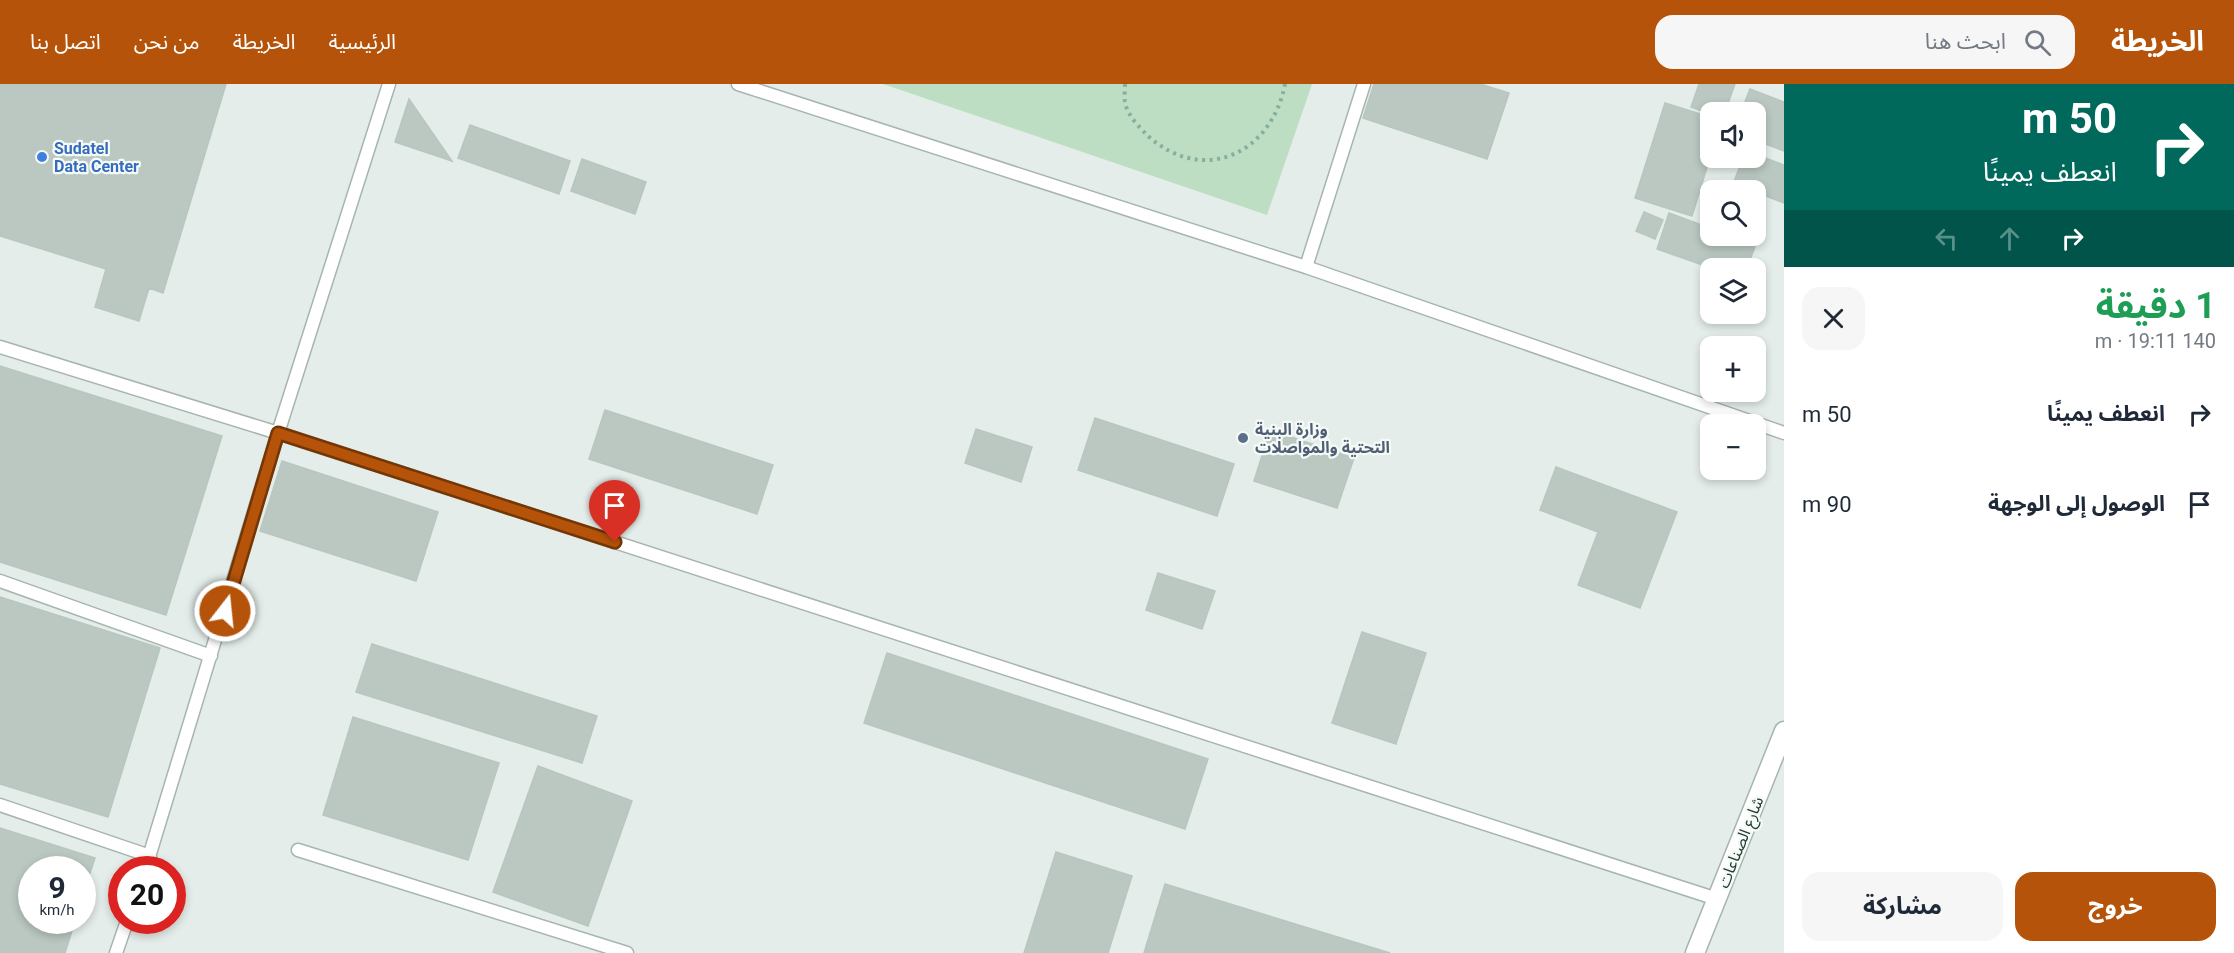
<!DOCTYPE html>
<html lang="ar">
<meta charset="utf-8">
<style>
:root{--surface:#fff;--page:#f6f6f7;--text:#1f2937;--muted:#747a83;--accent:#b45309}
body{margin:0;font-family:Roboto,"Noto Sans Arabic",sans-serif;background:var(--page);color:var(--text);direction:rtl;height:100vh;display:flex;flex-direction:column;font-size:22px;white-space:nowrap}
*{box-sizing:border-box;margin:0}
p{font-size:20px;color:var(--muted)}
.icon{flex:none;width:33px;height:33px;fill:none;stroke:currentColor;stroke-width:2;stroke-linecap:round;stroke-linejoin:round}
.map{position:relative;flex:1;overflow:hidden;direction:ltr}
.panel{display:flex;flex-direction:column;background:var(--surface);width:450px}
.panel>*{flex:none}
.guide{background:#00695c;color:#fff;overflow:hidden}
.fabs{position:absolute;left:1700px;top:18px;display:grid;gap:12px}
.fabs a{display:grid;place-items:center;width:66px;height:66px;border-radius:12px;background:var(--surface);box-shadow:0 3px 9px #0003;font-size:30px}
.speed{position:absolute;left:18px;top:772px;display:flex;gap:12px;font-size:30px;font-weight:700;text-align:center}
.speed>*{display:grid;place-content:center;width:78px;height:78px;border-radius:50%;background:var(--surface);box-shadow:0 3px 9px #0003;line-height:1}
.speed small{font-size:15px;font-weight:400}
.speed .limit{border:9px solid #d22;background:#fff;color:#111}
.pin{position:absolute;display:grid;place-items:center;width:51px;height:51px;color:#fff;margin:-62px -26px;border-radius:50% 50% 50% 0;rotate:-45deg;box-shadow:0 0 6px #0007}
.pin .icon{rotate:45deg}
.me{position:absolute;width:66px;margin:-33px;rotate:16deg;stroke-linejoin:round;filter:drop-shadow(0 0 4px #0008)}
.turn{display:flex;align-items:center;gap:21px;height:126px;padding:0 18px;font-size:27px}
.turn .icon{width:78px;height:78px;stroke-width:2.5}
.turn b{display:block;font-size:42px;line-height:51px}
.lanes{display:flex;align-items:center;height:57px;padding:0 18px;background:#0003;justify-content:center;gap:30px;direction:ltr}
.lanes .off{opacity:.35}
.round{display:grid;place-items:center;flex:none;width:63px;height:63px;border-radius:18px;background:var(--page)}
.overview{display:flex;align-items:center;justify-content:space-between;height:102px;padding:0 18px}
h1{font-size:36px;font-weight:700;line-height:45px;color:#1e9e55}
.cta{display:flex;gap:12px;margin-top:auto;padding:12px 18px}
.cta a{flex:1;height:69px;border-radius:18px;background:var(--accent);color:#fff;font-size:24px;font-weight:700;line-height:69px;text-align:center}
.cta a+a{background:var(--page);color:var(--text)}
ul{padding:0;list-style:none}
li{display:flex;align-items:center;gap:18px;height:90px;padding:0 18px}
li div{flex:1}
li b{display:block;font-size:22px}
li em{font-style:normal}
header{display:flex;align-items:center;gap:36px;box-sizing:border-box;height:84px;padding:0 30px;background:var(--accent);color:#fff}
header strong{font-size:28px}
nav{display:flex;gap:33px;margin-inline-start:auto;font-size:21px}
.search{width:420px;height:54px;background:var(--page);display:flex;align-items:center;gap:15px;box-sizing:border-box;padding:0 21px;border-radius:18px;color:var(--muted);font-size:22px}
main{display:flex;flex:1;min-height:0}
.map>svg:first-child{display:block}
.green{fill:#bedec3}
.building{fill:#bac8c1;stroke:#b7c7bf;stroke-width:1.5}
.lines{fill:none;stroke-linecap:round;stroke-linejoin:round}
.service-casing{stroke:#a7b5af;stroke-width:15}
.tertiary-casing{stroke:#a7b5af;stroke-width:21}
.path{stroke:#85b09f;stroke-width:4;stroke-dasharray:3 4.5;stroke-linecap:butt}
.service{stroke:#fff;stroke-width:12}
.tertiary{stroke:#fff;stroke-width:18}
.route-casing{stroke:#753606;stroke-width:15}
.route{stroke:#b45309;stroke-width:10}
.shop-dot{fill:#3f7fe0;stroke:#f5faf7;stroke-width:2}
.service-dot{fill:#5c6f8a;stroke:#f5faf7;stroke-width:2}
.labels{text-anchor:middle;stroke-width:4.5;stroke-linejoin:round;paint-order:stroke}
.shop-label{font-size:16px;font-weight:bold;fill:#366cbe;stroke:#f5faf7;text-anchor:start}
.service-label{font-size:16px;font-weight:bold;fill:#4e5e75;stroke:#f5faf7;text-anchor:start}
.street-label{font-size:16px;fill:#243f35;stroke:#f5faf7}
</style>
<header>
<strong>الخريطة</strong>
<div class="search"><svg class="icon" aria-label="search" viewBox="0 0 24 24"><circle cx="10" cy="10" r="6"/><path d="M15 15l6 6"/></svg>ابحث هنا</div>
<nav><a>الرئيسية</a><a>الخريطة</a><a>من نحن</a><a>اتصل بنا</a></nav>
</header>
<main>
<section class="panel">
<div class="guide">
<div class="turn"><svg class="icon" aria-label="right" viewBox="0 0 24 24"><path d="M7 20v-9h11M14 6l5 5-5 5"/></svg><div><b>50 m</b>انعطف يمينًا</div></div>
<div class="lanes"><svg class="icon off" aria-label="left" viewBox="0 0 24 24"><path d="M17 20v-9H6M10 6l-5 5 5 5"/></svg><svg class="icon off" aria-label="ahead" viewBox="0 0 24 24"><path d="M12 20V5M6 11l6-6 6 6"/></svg><svg class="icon" aria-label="right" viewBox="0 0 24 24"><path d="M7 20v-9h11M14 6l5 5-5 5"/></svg></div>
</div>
<div class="overview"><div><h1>1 دقيقة</h1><p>140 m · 19:11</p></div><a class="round"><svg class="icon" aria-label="close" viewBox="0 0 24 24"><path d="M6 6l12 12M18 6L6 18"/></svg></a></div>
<ul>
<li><svg class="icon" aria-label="right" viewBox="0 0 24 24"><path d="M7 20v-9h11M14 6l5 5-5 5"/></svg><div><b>انعطف يمينًا</b></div><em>50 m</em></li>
<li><svg class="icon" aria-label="arrive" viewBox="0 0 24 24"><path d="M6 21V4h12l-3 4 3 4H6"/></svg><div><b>الوصول إلى الوجهة</b></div><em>90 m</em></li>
</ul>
<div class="cta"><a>خروج</a><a>مشاركة</a></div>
</section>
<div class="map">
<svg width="1784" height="869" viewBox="0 0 1784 869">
<rect width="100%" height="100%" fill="#e4ede9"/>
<path class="green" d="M883 0H1312L1267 131Z"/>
<path class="building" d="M0 0H226L163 209 149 204 139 237 95 223 106 185 0 152Z
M1374 0H1480L1509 9 1487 75 1363 34Z
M1699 0H1735L1725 28 1710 30 1691 23Z
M1750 5 1784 18V67L1755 56V28H1741Z
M409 15 452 77 395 58Z
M1665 19 1710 33V74L1692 132 1635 114Z
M470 41 570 77 559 110 458 74Z
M1755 70 1784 81V119L1755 108V106L1733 100 1743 74H1755Z
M582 75 646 98 635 130 571 107Z
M1644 128 1663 136 1655 155 1636 147Z
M1669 129 1710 144V152H1732L1756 160 1747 184H1711L1657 165Z
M0 282 222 352 166 531 0 478Z
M605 326 773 381 757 430 589 375Z
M1095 334 1234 380 1217 432 1078 386Z
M976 345 1032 363 1021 398 965 379Z
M1270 346 1354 374 1337 424 1254 397Z
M282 377 438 428 416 497 260 447Z
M1556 383 1677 428 1640 524 1578 501 1598 448 1540 426Z
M1158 489 1215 507 1202 545 1146 526Z
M0 513 160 564 108 733 0 700Z
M1362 548 1426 569 1411 614 1347 593Z
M372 560 597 632 582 679 356 608Z
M887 569 1208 675 1185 745 864 639Z
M1347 593 1411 614 1396 660 1332 639Z
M353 633 499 679 468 776 323 731Z
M538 682 632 717 588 842 493 808Z
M0 744 95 774 82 813V786H32V837H75L65 869H0Z
M1056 768 1132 792 1108 869H1024Z
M1165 800 1390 869H1144Z"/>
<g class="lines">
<g class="service-casing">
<path id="service" d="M738 0 1306 183 1784 349
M1306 183 1364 0
M0 263 278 349 1717 815
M0 497 211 572
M0 721 150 772
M298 766 627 869
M145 786 278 349 389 0
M116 869 127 837"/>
</g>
<g class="tertiary-casing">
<path id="tertiary" d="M1695 869 1784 647"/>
</g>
<path class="path" d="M1125 0C1125 6 1124 13 1125 18 1127 31 1140 44 1148 52 1204 102 1272 69 1285 0"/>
<use href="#service" class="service"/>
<use href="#tertiary" class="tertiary"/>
</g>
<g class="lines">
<g class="route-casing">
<path id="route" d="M225 527 278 349 615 458"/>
</g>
<use href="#route" class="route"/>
</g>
<circle class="shop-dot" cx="42" cy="73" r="6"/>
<circle class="service-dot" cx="1243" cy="354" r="6"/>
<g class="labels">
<g class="shop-label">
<text x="54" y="70">Sudatel<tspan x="54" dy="18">Data Center</tspan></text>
</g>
<g class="service-label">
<text x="1255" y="351">وزارة البنية<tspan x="1255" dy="18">التحتية والمواصلات</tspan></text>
</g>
<g class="street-label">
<text transform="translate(1740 758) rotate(-68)" y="6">شارع الصناعات</text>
</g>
</g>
</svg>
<div class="fabs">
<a><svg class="icon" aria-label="sound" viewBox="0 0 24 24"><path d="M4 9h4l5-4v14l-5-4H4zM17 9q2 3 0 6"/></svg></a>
<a><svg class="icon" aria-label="search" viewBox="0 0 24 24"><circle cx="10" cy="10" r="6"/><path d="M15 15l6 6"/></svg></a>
<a><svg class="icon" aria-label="layers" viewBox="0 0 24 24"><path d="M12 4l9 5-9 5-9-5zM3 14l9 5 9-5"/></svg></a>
<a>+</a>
<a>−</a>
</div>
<div class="speed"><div>9<small>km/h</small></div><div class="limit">20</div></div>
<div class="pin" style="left:615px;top:458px;background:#d93025"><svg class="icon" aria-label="arrive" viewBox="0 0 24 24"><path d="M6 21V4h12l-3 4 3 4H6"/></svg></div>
<svg class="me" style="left:225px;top:527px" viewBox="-20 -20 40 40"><circle r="17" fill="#b45309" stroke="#fff" stroke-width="3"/><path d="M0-11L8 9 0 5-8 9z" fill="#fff"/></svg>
</div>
</main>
